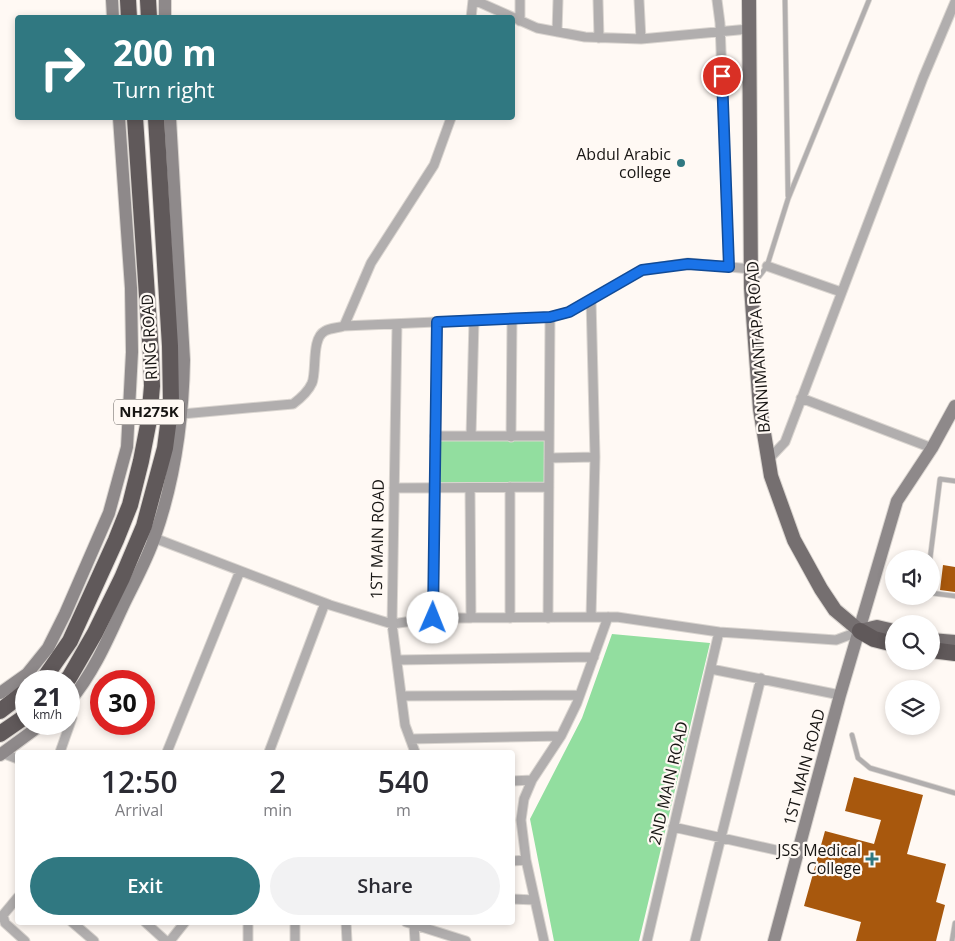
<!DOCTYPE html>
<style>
:root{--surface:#fff;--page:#f2f2f3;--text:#2b2b33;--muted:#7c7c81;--accent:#307881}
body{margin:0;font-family:"Open Sans",sans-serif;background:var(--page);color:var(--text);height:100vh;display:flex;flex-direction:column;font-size:19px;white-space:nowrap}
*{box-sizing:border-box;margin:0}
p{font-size:16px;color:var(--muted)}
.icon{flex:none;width:28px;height:28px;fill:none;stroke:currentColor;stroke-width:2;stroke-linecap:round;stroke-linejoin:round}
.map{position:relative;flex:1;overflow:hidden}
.side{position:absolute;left:15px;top:750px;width:500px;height:175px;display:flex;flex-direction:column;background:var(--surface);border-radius:5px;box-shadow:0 2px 8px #0003}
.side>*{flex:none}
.banner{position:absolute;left:15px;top:15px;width:500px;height:105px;border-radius:5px;box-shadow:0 2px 8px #0003;background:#307881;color:#fff;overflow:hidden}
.fabs{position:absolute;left:885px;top:550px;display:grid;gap:10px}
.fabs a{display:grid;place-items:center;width:55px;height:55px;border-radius:50%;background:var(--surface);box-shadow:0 2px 8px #0003;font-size:25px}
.speed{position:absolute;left:15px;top:670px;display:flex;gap:10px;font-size:25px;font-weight:700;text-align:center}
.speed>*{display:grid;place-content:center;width:65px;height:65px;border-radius:50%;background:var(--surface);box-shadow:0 2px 8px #0003;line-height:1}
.speed small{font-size:12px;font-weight:400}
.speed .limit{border:8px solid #d22;background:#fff;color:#111}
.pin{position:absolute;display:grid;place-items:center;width:42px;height:42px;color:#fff;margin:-21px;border:2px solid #fff;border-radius:50%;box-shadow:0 1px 5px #0007}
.me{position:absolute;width:55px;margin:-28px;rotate:1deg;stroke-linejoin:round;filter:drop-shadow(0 0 4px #0008)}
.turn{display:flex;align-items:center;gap:18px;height:105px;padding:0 15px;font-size:22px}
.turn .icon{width:65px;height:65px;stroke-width:2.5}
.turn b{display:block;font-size:35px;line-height:42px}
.eta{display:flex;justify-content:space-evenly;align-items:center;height:85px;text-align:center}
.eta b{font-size:30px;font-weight:600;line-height:35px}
.cta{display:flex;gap:10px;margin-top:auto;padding:10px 15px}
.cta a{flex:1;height:58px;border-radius:30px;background:var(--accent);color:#fff;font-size:20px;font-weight:600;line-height:58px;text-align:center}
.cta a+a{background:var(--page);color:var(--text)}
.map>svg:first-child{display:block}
.green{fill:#92de9f}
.building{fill:#a8580d}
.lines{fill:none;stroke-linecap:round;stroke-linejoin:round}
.lane-casing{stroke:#dad5d0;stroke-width:6}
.street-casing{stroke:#dad5d0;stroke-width:11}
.secondary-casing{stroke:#dad5d0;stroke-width:14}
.primary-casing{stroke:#dad5d0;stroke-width:16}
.highway-casing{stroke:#dad5d0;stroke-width:18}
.lane{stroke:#b1aeae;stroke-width:4.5}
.street{stroke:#b1aeae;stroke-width:9}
.secondary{stroke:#8e898a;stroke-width:12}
.primary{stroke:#756f70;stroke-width:14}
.highway{stroke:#60595a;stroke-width:16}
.route-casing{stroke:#114b97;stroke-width:12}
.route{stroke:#1a73e8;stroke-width:9}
.poi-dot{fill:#307881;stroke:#fff9f4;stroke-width:2}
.labels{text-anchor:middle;stroke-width:4.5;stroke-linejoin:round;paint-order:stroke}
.shield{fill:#fff9f4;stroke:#5d5956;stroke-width:1}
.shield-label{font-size:15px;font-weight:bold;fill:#171513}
.poi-label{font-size:16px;fill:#171513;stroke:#fff9f4;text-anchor:end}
.street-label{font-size:16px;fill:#171513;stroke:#fff9f4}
</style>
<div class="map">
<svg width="955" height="941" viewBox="0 0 955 941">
<rect width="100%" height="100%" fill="#fff9f4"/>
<path class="green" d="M545 439V482L439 483V440Z
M612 634 710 643 639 941H554L530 819 582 718Z"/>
<path class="building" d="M943 565 955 567V592L940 590Z
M854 777 923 795 907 854 946 864 936 902 945 905 936 941H856L861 922 804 906 825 831 874 844 881 820 845 811Z"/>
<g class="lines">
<g class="lane-casing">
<path id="lane" d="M785 0 788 196
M755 282 767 266 788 199 869 0
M930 559 940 479 955 481
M931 593 955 596
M852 735 858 758 870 768 955 793
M952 941 955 923"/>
</g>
<g class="street-casing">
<path id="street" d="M474 0 537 28 585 37 641 39 749 29
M520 0V21
M598 0 599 38
M639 0 641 39
M717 0 720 23 729 267
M471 18 473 0
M557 32 558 0
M767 266 841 292
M591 299 595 457 591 617
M397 324 392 624 405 725 415 752
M344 326 371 263 434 165 451 118
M801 398 932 448
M182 414 293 404C301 398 308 392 312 383 317 371 311 338 325 331 330 328 338 328 344 326L550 317 569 312 642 270 688 263 751 269
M435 436H549
M471 436 474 320
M511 437 512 319
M549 458 595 457
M768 460 785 442 923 78 955 2
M510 487V618
M394 488 549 487
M470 488 471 618
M149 536 330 605 392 624 433 618 617 617 719 632 836 640 860 631
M433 618 437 322
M548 618 550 317
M397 660 594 657
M711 669 840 695
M402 696 579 695
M410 739 561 736
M60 752 72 718
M167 752 240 571
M269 752 325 603
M2 753 18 759
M512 781 532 780
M673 827 798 855
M512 861 526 860
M18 897 3 915 5 923 25 941
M512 899 535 900
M72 922 94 941
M145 922 166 941
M248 922V941
M295 922V941
M346 922 347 941
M406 922 466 941
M414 925 415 941
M170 941 185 922
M544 941 526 860 521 820 524 799 532 780 561 736 577 703 608 617
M647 941 719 632
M695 941 761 678"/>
</g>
<g class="secondary-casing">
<path id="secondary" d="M112 0 113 18
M165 0V18
M0 693 27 674 48 648 65 614 109 513 127 447 132 352 131 288 119 118
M69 702C93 674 108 639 123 606 134 583 147 560 155 536 175 479 183 421 184 360L170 118
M0 755 42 724
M774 941 840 695 897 501 932 448 955 406"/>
</g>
<g class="primary-casing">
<path id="primary" d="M749 0 751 288 760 409 771 476 794 540 821 589 835 610 860 631 877 627 894 631
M931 640 955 642"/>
</g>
<g class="highway-casing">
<path id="highway" d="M128 0 129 18
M148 0 149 18
M860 631 874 639 894 644
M931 650 955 653
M39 681 45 677 70 641 116 540 130 505 141 461 149 420 152 386 151 355 135 118
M65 681 69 678 95 633 122 578 144 526 165 448 171 403 170 346 156 118
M0 711 26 691
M0 734 26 716"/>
</g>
<use href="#lane" class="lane"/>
<use href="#street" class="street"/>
<use href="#secondary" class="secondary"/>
<use href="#primary" class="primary"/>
<use href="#highway" class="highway"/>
</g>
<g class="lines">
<g class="route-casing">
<path id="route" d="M433 618 437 322 550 317 569 312 642 270 688 264 729 267 722 76"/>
</g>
<use href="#route" class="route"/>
</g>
<g class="poi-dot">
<circle cx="681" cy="163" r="5"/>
<path d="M869.5 851.5h5v5h5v5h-5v5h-5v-5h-5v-5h5z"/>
</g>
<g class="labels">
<rect class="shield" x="114" y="399.5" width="70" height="25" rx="4"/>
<g class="shield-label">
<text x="149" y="417">NH275K</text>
</g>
<g class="poi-label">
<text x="671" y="160">Abdul Arabic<tspan x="671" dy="18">college</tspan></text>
<text x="861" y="856">JSS Medical<tspan x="861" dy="18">College</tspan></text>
</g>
<g class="street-label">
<text transform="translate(149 337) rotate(-93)" y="6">RING ROAD</text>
<text transform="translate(758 347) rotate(-94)" y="6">BANNIMANTAPA ROAD</text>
<text transform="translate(377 539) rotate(-89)" y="6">1ST MAIN ROAD</text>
<text transform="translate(804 767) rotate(-75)" y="6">1ST MAIN ROAD</text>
<text transform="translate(668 783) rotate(-77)" y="6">2ND MAIN ROAD</text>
</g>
</g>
</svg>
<div class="fabs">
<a><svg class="icon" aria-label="sound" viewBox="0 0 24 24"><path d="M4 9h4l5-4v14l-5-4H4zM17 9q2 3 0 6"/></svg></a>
<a><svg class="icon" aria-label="search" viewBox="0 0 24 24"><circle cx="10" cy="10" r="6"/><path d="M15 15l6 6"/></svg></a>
<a><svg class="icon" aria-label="layers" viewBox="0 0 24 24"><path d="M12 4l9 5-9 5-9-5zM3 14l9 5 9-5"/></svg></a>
</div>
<div class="speed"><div>21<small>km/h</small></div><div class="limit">30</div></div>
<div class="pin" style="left:722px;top:76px;background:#d93025"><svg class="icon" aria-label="arrive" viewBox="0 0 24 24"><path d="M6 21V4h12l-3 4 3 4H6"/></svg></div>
<svg class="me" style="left:433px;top:618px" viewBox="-20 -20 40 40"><circle r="19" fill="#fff"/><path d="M0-13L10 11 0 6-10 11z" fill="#1a73e8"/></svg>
<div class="banner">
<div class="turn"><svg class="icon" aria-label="right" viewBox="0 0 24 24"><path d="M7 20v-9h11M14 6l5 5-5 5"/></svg><div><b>200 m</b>Turn right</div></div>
</div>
<section class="side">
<div class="eta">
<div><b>12:50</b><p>Arrival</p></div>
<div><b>2</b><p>min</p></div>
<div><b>540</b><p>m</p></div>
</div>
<div class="cta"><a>Exit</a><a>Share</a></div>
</section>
</div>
